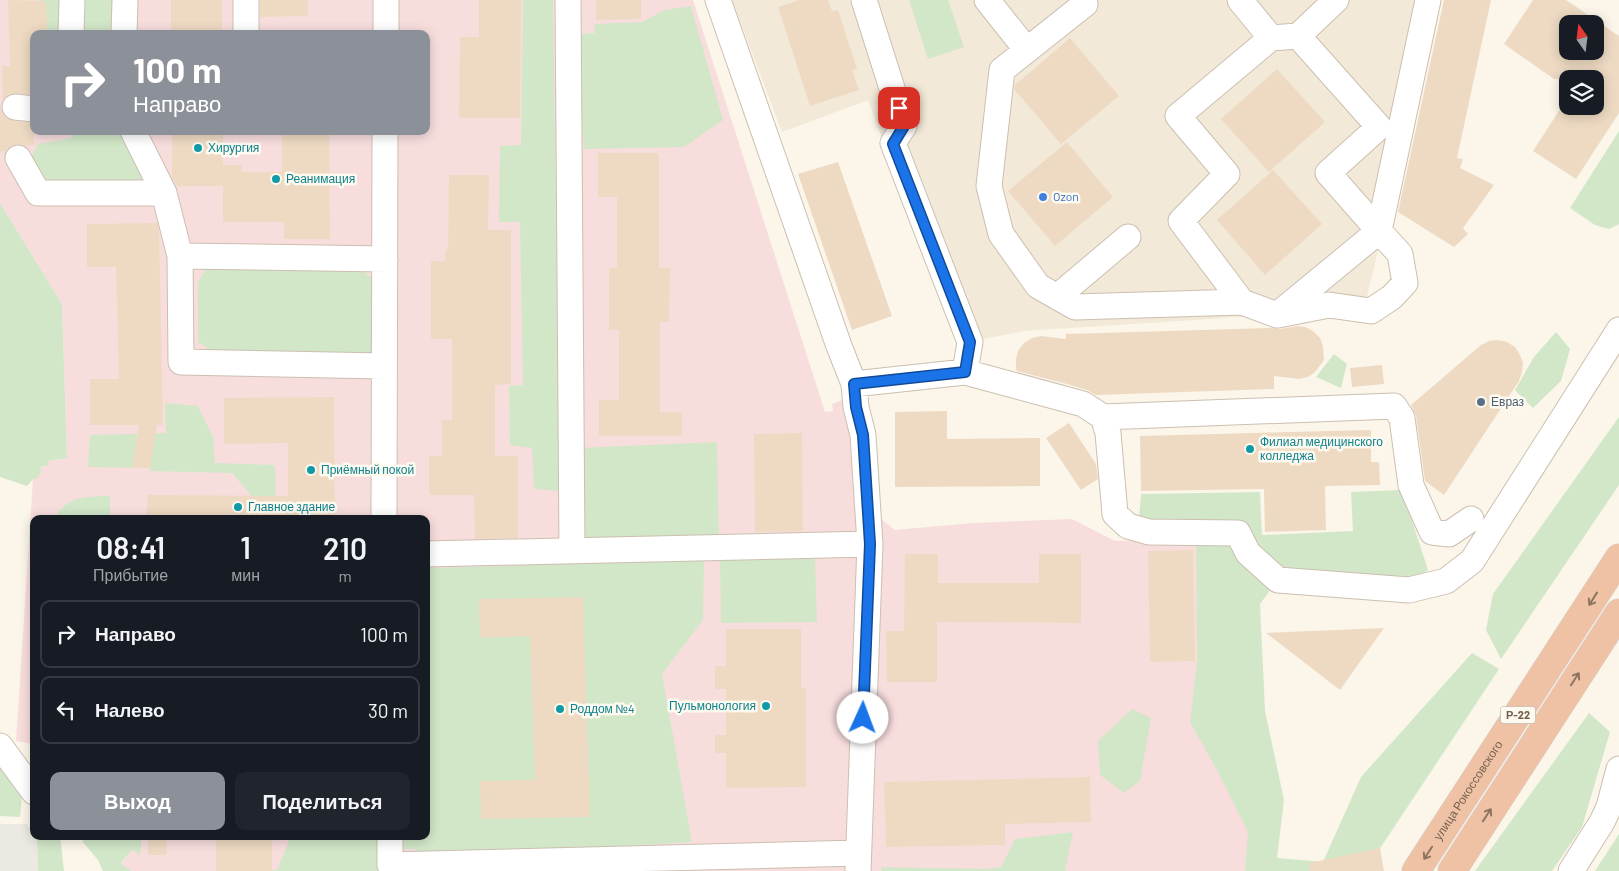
<!DOCTYPE html>
<html lang="ru">
<meta charset="utf-8">
<style>
:root{--surface:#171b24;--page:#20242c;--text:#f1f3f6;--muted:#9ea1a6;--line:#363941;--accent:#8c9099}
body{margin:0;font-family:Barlow,sans-serif;background:var(--page);color:var(--text);height:100vh;display:flex;flex-direction:column;font-size:19px;white-space:nowrap}
*{box-sizing:border-box;margin:0}
p{font-size:16px;color:var(--muted)}
.icon{flex:none;width:28px;height:28px;fill:none;stroke:currentColor;stroke-width:2;stroke-linecap:round;stroke-linejoin:round}
.map{position:relative;flex:1;overflow:hidden}
.sheet{position:absolute;left:30px;top:515px;width:400px;height:325px;display:flex;flex-direction:column;background:var(--surface);border-radius:10px;box-shadow:0 2px 12px #0003}
.sheet>*{flex:none}
.guide{position:absolute;left:30px;top:30px;width:400px;height:105px;border-radius:10px;box-shadow:0 2px 12px #0003;background:#8c9099;color:#fff;overflow:hidden}
.needle{width:32px;rotate:346deg}
.controls{position:absolute;left:1559px;top:15px;display:grid;gap:10px}
.controls a{display:grid;place-items:center;width:45px;height:45px;border-radius:10px;background:var(--surface);box-shadow:0 2px 12px #0003;font-size:25px}
.pin{position:absolute;display:grid;place-items:center;width:42px;height:42px;color:#fff;margin:-21px;border-radius:10px;box-shadow:0 2px 8px #0006}
.me{position:absolute;width:55px;margin:-28px;rotate:2deg;stroke-linejoin:round;filter:drop-shadow(0 0 4px #0008)}
.turn{display:flex;align-items:center;gap:18px;height:105px;padding:0 20px;font-size:22px}
.turn .icon{width:65px;height:65px;stroke-width:2.5}
.turn b{display:block;font-size:35px;line-height:42px}
.eta{display:flex;justify-content:space-evenly;align-items:center;height:85px;text-align:center}
.eta b{font-size:30px;font-weight:600;line-height:35px}
.action{display:flex;gap:10px;margin-top:auto;padding:10px 20px}
.action a{flex:1;height:58px;border-radius:10px;background:var(--accent);color:#fff;font-size:20px;font-weight:600;line-height:58px;text-align:center}
.action a+a{background:var(--page);color:var(--text)}
ul{padding:0;list-style:none}
li{display:flex;align-items:center;gap:15px;height:68px;margin:0 10px 8px;padding:0 10px;border:2px solid var(--line);border-radius:10px}
li div{flex:1}
li b{display:block;font-size:19px}
li em{font-style:normal}
.map>svg:first-child{display:block}
.residential{fill:#f2e9d8}
.industrial{fill:#ece8e2}
.medical{fill:#f8dddd;fill-rule:evenodd}
.green{fill:#d1e7c8}
.building{fill:#eedac3;fill-rule:evenodd}
.lines{fill:none;stroke-linecap:round;stroke-linejoin:round}
.minor-casing{stroke:#ccbfb0;stroke-width:27}
.highway-casing{stroke:#d8d2ce;stroke-width:29}
.minor{stroke:#fff;stroke-width:25}
.highway{stroke:#efc2a6;stroke-width:28}
.oneway{stroke:#8c7460}
.route-casing{stroke:#114b97;stroke-width:12}
.route{stroke:#1a73e8;stroke-width:9}
.culture-dot{fill:#0f9aa8;stroke:#fefaef;stroke-width:2}
.shop-dot{fill:#3f7fe0;stroke:#fefaef;stroke-width:2}
.service-dot{fill:#5c6f8a;stroke:#fefaef;stroke-width:2}
.labels{text-anchor:middle;stroke-width:5;stroke-linejoin:round;paint-order:stroke}
.shield{fill:#fefaef;stroke:#9d8e7f;stroke-width:1}
.shield-label{font-size:11px;font-weight:bold;fill:#73604f}
.culture-label{font-size:12px;fill:#0d838f;stroke:#fefaef;text-anchor:start}
.shop-label{font-size:12px;fill:#366cbe;stroke:#fefaef;text-anchor:start}
.service-label{font-size:12px;fill:#4e5e75;stroke:#fefaef;text-anchor:start}
.street-label{font-size:12px;fill:#73604f;stroke:#fefaef}
</style>
<div class="map">
<svg width="1619" height="871" viewBox="0 0 1619 871">
<rect width="100%" height="100%" fill="#fbf6e9"/>
<path class="residential" d="M732 0H1438L1364 309 1024 331 958 344 868 100 782 132Z"/>
<path class="industrial" d="M0 824H27L34 834V836L37 838 38 871H0Z"/>
<path class="medical" d="M0 0H693L825 412 833 411 832 404 861 393 877 516 895 530 973 523 1072 519 1115 541 1237 537 1269 871H131L121 864 133 849 140 856 142 836H426V519H34V744L16 741 33 479 40 467 48 461 67 458 62 304 0 203ZM34 34H426V131H34Z"/>
<path class="green" d="M39 0H117L114 34H47L46 2H39Z
M523 0H553L560 491 534 489 532 448 510 445 509 386 523 385 520 222H499L500 146 521 145Z
M909 0H948L964 47 928 59Z
M691 6 723 120 684 147 584 149 576 34 595 33 594 24 642 22 665 10Z
M74 131H123L153 186 77 188 37 179 28 162 38 144 71 138Z
M1619 131V224L1609 229 1595 225 1570 208Z
M0 203 62 304 67 458 48 461 49 465 40 467 41 472 37 479H33L27 486 0 477Z
M211 263H354L373 279 372 354H217L198 342V281Z
M1556 332 1570 349 1561 381 1533 408 1515 390 1534 357Z
M1334 354 1347 364 1341 388 1316 377Z
M165 403 198 406 213 437 215 463 275 465 276 506H260L232 473 150 471V468L88 467 90 435 166 433Z
M1619 417V485L1501 659 1486 630 1493 594Z
M717 442 719 537 581 538 579 448Z
M1402 490 1428 570 1407 584 1282 574 1260 604 1265 711 1284 800 1277 858 1323 862 1361 777 1472 653 1499 669 1365 871H1245L1248 832 1218 772 1190 722 1197 662 1196 523 1139 518 1141 494 1260 492 1262 535 1353 531 1351 492Z
M110 496V519H54C67 495 86 497 110 496Z
M720 557H815L817 622 721 623Z
M704 560 703 620 662 674 692 842 570 849 417 871 416 849 384 850 382 871H252L277 870 288 844V836H426V562L432 568Z
M1132 709 1151 718 1140 781 1124 793 1100 775 1098 741Z
M1589 713 1610 732 1582 827 1552 871H1475Z
M0 768 22 796 20 817 0 816Z
M1073 832 1065 871H881L882 867 986 869 1001 867 1015 839Z
M1619 834V871H1595Z
M36 836H60L64 871H38L37 838Z
M95 836H142L140 856 133 849 121 863 131 871H103L98 860 82 841Z"/>
<path class="building" d="M8 0 46 1 47 34H34V95L16 93 10 94 3 100 2 66H10Z
M171 0H222V34H171Z
M260 0H308V16L260 17Z
M479 0H521L520 118H459L460 37H479Z
M596 0H641V19L596 20Z
M799 0H828L832 11 838 10 857 69 852 70 859 90 810 106 778 7Z
M1444 0H1491L1457 158 1463 159 1460 168 1494 185 1463 228 1468 234 1454 247 1398 212Z
M1533 0H1566L1619 36V113L1576 179 1533 151 1568 97V106H1595V79H1554L1504 44ZM1568 24H1595V51H1568Z
M1070 38 1119 96 1061 144 1014 89 1015 85Z
M1277 69 1325 122 1269 172 1221 119Z
M0 105 2 113 7 119 14 121 34 123V145L26 146 18 144 10 146 6 151 0 152Z
M172 131H223V165H242V172H282V131H329L330 239H284V222H223V186H177L172 177Z
M1067 142 1113 197 1055 246 1008 191Z
M598 153H659V268H670L669 322H660V412H682V436H599V400H619V330H609V268H617V197H598Z
M838 162 892 316 852 330 798 174Z
M1273 170 1322 224 1265 275 1217 220Z
M449 175H489L488 230H511V384L495 385V456H518V538L475 539 474 495H429V456H442V420H452V339H431V261H445L446 249H448Z
M157 223 159 230 163 425H157L150 468 132 467 139 425H90V379H119L116 267H87V224Z
M1298 326 1305 327 1313 331 1320 338 1323 346 1324 360 1315 372 1308 377 1299 379 1274 376V389L1096 395 1087 390 1067 384 1017 371 1016 369V359L1018 351 1024 343 1032 338 1041 336 1066 339V334L1270 328 1280 329Z
M1498 340 1507 342 1515 347 1520 355 1523 363 1522 372 1519 381 1444 495 1425 481 1416 416 1411 405 1481 345 1489 341Z
M1382 365 1384 384 1352 387 1350 368Z
M334 397 335 519H146L148 495 288 496V443L224 444V398Z
M947 411V439L1040 438V486L895 487V412Z
M1069 423 1096 464 1098 479 1081 490 1046 438Z
M1371 430V462H1379L1380 485 1325 486 1326 530 1265 532 1264 489 1141 491 1140 436Z
M802 433 803 531 755 532 754 434Z
M1193 550 1195 661 1150 662 1148 551Z
M905 554H938V583H1039V554H1081V623L937 622V682H887L886 631H904Z
M583 597 590 817 481 819 480 781 535 780 530 636 480 638 479 599Z
M1384 628 1340 690 1266 633Z
M726 629H801V688H806V787L726 788V753H715V735H726V689H715V666H726Z
M1090 777 1091 822 1005 824V845L886 847 884 782Z
M148 836H166L167 855H148Z
M216 836H272V871H216Z
M1380 848 1384 871H1310L1309 863Z"/>
<g class="lines">
<g class="minor-casing">
<path id="minor" d="M246 0V34
M568 0 572 550
M718 0 839 346 854 384 856 407 863 435 870 544 858 871
M864 0 904 126 893 143 970 342 965 372
M987 0 1026 49
M1240 0 1271 38 1298 36 1336 0
M1085 4 1002 70 989 186 1001 234 1038 286 1075 307 1242 302 1277 315 1379 231 1328 173 1379 127 1298 36
M71 34 72 0
M124 34 125 0
M386 34V0
M15 107 34 109
M133 131 164 193 180 256
M18 158 38 193H164
M1057 297 1128 237
M1242 302 1181 221 1227 174 1178 116 1271 38
M1278 315 1329 305 1371 311 1392 297 1405 283 1400 254 1379 231 1428 0
M384 366 181 362 180 256 385 259
M854 384 965 372 1083 404 1103 417 1108 433 1115 514 1128 526 1149 532 1238 533 1248 553 1278 580 1409 590 1446 581 1472 561 1619 330
M1103 417 1394 406 1402 418 1411 485 1432 532 1449 534 1471 519
M384 519 385 131
M426 554 870 544
M0 746 34 792
M390 836V865L858 853
M1571 871 1602 822 1609 807 1619 769"/>
</g>
<g class="highway-casing">
<g id="highway">
<path id="s1" d="M1416 871 1619 558"/>
<path d="M1452 871 1619 613"/>
</g>
</g>
<use href="#minor" class="minor"/>
<use href="#highway" class="highway"/>
</g>
<defs><path id="oneway-shaft" d="M-6 0H5M1.5-3L5.5 0L1.5 3" fill="none" stroke-width="1.6" stroke-linecap="round" stroke-linejoin="round" transform="scale(1.25)"/></defs>
<g class="oneway">
<use href="#oneway-shaft" transform="translate(1593 599) rotate(122)"/>
<use href="#oneway-shaft" transform="translate(1575 679) rotate(-57)"/>
<use href="#oneway-shaft" transform="translate(1487 815) rotate(-57)"/>
<use href="#oneway-shaft" transform="translate(1428 853) rotate(123)"/>
</g>
<g class="lines">
<g class="route-casing">
<path id="route" d="M863 718 870 544 863 435 856 407 854 384 965 372 970 342 893 144 904 126 899 108"/>
</g>
<use href="#route" class="route"/>
</g>
<g class="culture-dot">
<circle cx="198" cy="148" r="5"/>
<circle cx="276" cy="179" r="5"/>
<circle cx="1250" cy="449" r="5"/>
<circle cx="311" cy="470" r="5"/>
<circle cx="238" cy="507" r="5"/>
<circle cx="766" cy="706" r="5"/>
<circle cx="560" cy="709" r="5"/>
</g>
<circle class="shop-dot" cx="1043" cy="197" r="5"/>
<circle class="service-dot" cx="1481" cy="402" r="5"/>
<g class="labels">
<rect class="shield" x="1500.5" y="706.5" width="35" height="17" rx="4"/>
<g class="shield-label">
<text x="1518" y="719">Р-22</text>
</g>
<g class="culture-label">
<text x="208" y="152">Хирургия</text>
<text x="286" y="183">Реанимация</text>
<text x="1260" y="446">Филиал медицинского<tspan x="1260" dy="14">колледжа</tspan></text>
<text x="321" y="474">Приёмный покой</text>
<text x="248" y="511">Главное здание</text>
<text x="756" y="710" text-anchor="end">Пульмонология</text>
<text x="570" y="713">Роддом №4</text>
</g>
<g class="shop-label">
<text x="1053" y="201">Ozon</text>
</g>
<g class="service-label">
<text x="1491" y="406">Евраз</text>
</g>
<g class="street-label">
<text dy="4" stroke="none"><textPath href="#s1" startOffset="96">улица Рокоссовского</textPath></text>
</g>
</g>
</svg>
<div class="controls">
<a><svg class="needle" viewBox="-14 -14 28 28"><path d="M0-13l5 13h-10z" fill="#e53935"/><path d="M0 13l5-13h-10z" fill="#9ea1a6"/></svg></a>
<a><svg class="icon" aria-label="layers" viewBox="0 0 24 24"><path d="M12 4l9 5-9 5-9-5zM3 14l9 5 9-5"/></svg></a>
</div>
<div class="pin" style="left:899px;top:108px;background:#d93025"><svg class="icon" aria-label="arrive" viewBox="0 0 24 24"><path d="M6 21V4h12l-3 4 3 4H6"/></svg></div>
<svg class="me" style="left:863px;top:718px" viewBox="-20 -20 40 40"><circle r="19" fill="#fff"/><path d="M0-13L10 11 0 6-10 11z" fill="#1a73e8"/></svg>
<div class="guide">
<div class="turn"><svg class="icon" aria-label="right" viewBox="0 0 24 24"><path d="M7 20v-9h11M14 6l5 5-5 5"/></svg><div><b>100 m</b>Направо</div></div>
</div>
<section class="sheet">
<div class="eta">
<div><b>08:41</b><p>Прибытие</p></div>
<div><b>1</b><p>мин</p></div>
<div><b>210</b><p>m</p></div>
</div>
<ul>
<li><svg class="icon" aria-label="right" viewBox="0 0 24 24"><path d="M7 20v-9h11M14 6l5 5-5 5"/></svg><div><b>Направо</b></div><em>100 m</em></li>
<li><svg class="icon" aria-label="left" viewBox="0 0 24 24"><path d="M17 20v-9H6M10 6l-5 5 5 5"/></svg><div><b>Налево</b></div><em>30 m</em></li>
</ul>
<div class="action"><a>Выход</a><a>Поделиться</a></div>
</section>
</div>
